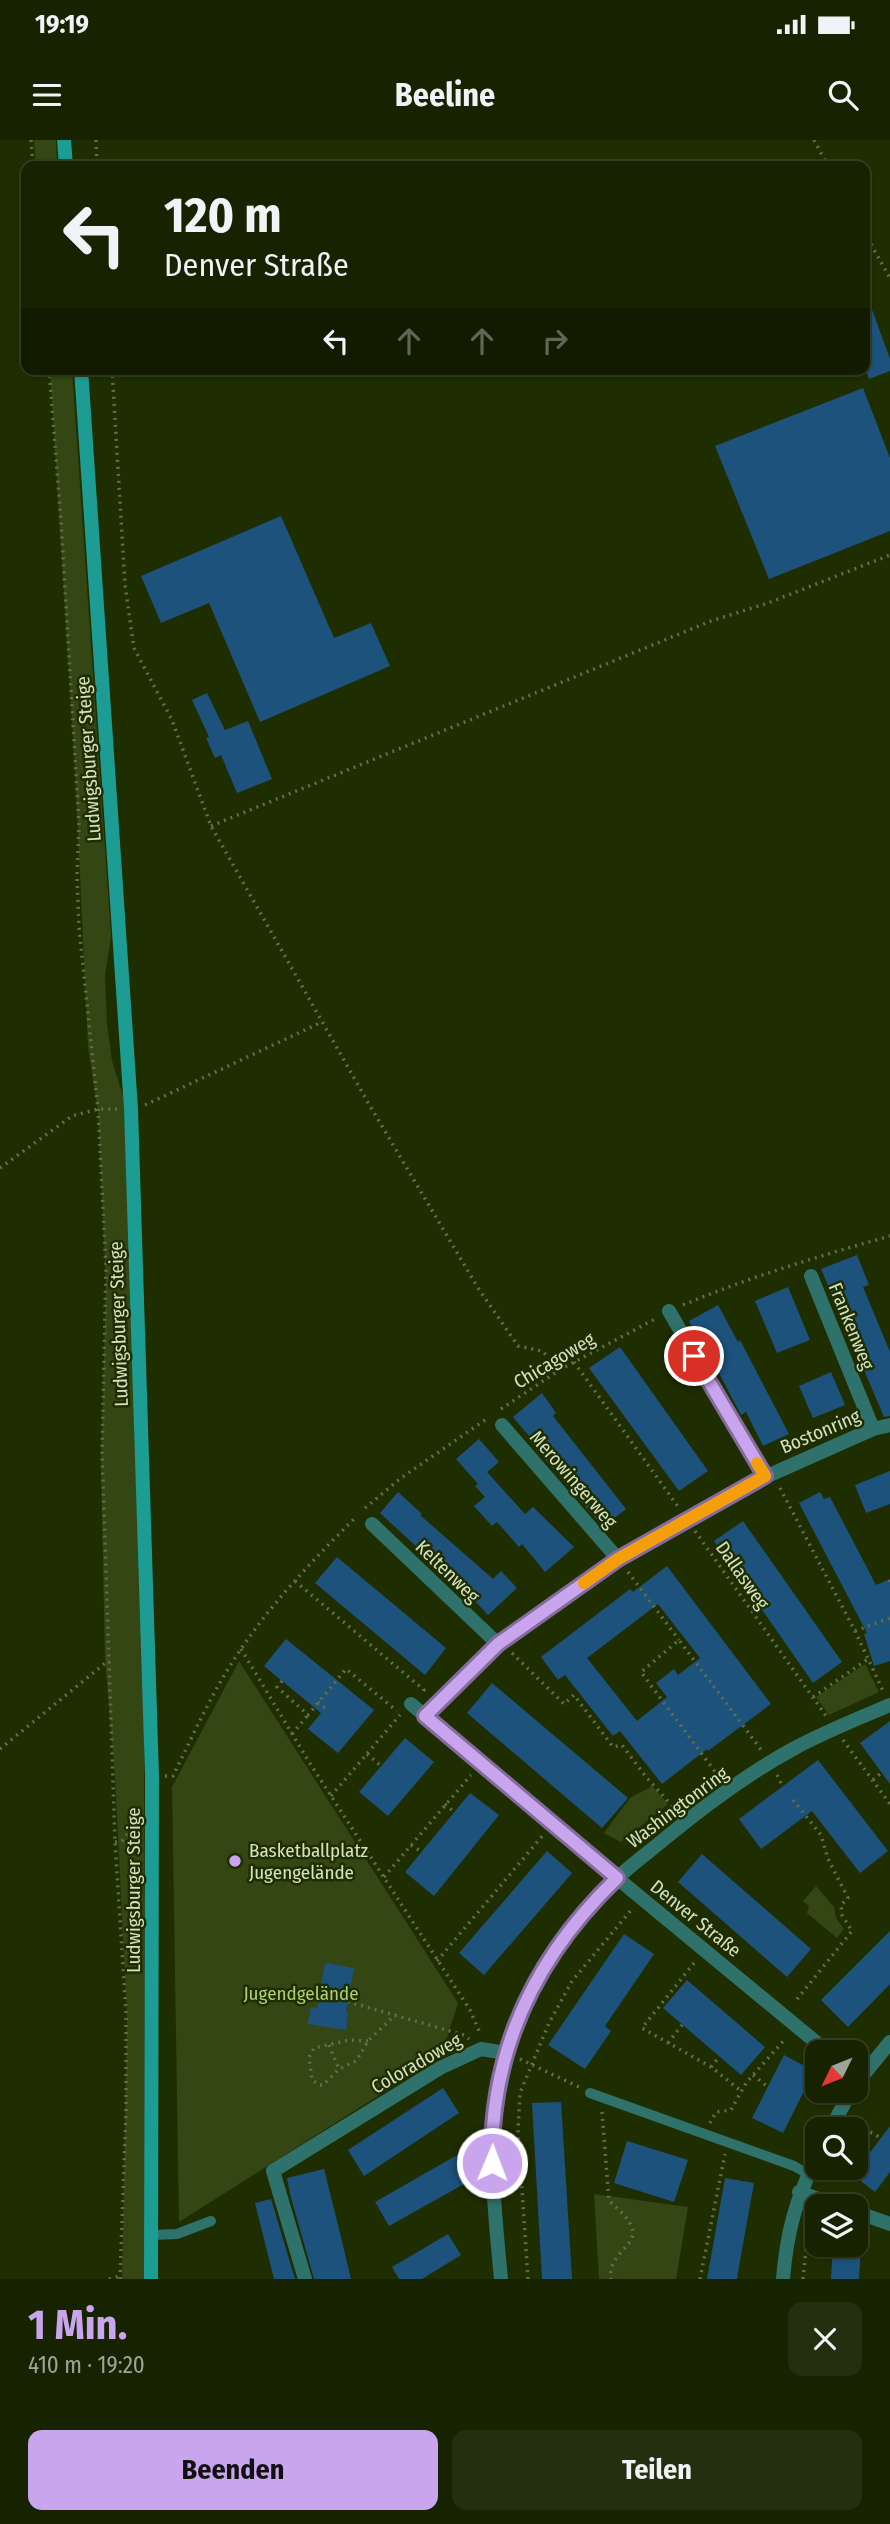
<!DOCTYPE html>
<html lang="de">
<meta charset="utf-8">
<style>
:root{--surface:#172200;--page:#242f0f;--text:#f1f3f6;--muted:#9ea499;--line:#363f22;--accent:#c9a5ee}
body{margin:0;font-family:"Fira Sans Condensed",sans-serif;background:var(--page);color:var(--text);height:100vh;display:flex;flex-direction:column;font-size:26px;white-space:nowrap}
*{box-sizing:border-box;margin:0}
p{font-size:23px;color:var(--muted)}
.icon{flex:none;width:38px;height:38px;fill:none;stroke:currentColor;stroke-width:2;stroke-linecap:round;stroke-linejoin:round}
.map{position:relative;height:2139px;overflow:hidden}
.sheet{display:flex;flex-direction:column;background:var(--surface);flex:1}
.sheet>*{flex:none}
.top-card{position:absolute;left:21px;top:21px;width:849px;height:214px;border-radius:14px;box-shadow:0 2px 5px #0004,0 0 0 2px var(--line);background:#172200;color:var(--text);overflow:hidden}
.needle{width:46px;rotate:227deg}
.fabs{position:absolute;left:805px;top:1900px;display:grid;gap:14px}
.fabs a{display:grid;place-items:center;width:63px;height:63px;border-radius:14px;background:var(--surface);box-shadow:0 2px 5px #0004,0 0 0 2px var(--line);font-size:35px}
.pin{position:absolute;display:grid;place-items:center;width:60px;height:60px;color:#fff;margin:-30px;border:4px solid #fff;border-radius:50%;box-shadow:0 2px 7px #0007}
.me{position:absolute;width:77px;margin:-38px;rotate:1deg;stroke-linejoin:round;filter:drop-shadow(0 0 5px #0008)}
.turn{display:flex;align-items:center;gap:24px;height:147px;padding:0 28px;font-size:32px}
.turn .icon{width:91px;height:91px;stroke-width:2.5}
.turn b{display:block;font-size:49px;line-height:60px}
.lanes{display:flex;align-items:center;height:66px;padding:0 28px;background:#0003;justify-content:center;gap:35px;direction:ltr}
.lanes .off{opacity:.35}
.round{display:grid;place-items:center;flex:none;width:74px;height:74px;border-radius:14px;background:var(--page)}
.headline{display:flex;align-items:center;justify-content:space-between;height:119px;padding:0 28px}
h1{font-size:42px;font-weight:700;line-height:52px;color:var(--accent)}
.button{display:flex;gap:14px;margin-top:auto;padding:14px 28px}
.button a{flex:1;height:80px;border-radius:14px;background:var(--accent);color:#111;font-size:28px;font-weight:700;line-height:80px;text-align:center}
.button a+a{background:var(--page);color:var(--text)}
.status{display:flex;justify-content:space-between;align-items:center;height:49px;padding:0 35px;background:var(--surface);direction:ltr}
.status svg{height:19px;fill:currentColor}
header{display:flex;justify-content:space-between;align-items:center;height:91px;padding:0 28px;background:var(--surface);font-size:32px;font-weight:700}
.map>svg:first-child{display:block}
.green{fill:#344613}
.building{fill:#1d527d;fill-rule:evenodd}
.lines{fill:none;stroke-linecap:round;stroke-linejoin:round}
.path{stroke:#616f47;stroke-width:3.5;stroke-dasharray:2 5;stroke-linecap:butt}
.lane{stroke:#2f726c;stroke-width:10}
.street{stroke:#2f726c;stroke-width:14}
.secondary{stroke:#1c9c92;stroke-width:14}
.route-casing{stroke:#836b9b;stroke-width:18}
.route{stroke:#c9a5ee;stroke-width:12}
.slow{stroke:#f59e0b;stroke-width:12}
.poi-dot{fill:#c9a5ee;stroke:#1f2e00;stroke-width:2.5}
.labels{text-anchor:middle;stroke-width:5;stroke-linejoin:round;paint-order:stroke}
.street-label{font-size:19px;fill:#d3e1c1;stroke:#1f2e00}
.poi-label{font-size:19px;fill:#d3e1c1;stroke:#1f2e00;text-anchor:start}
.park-label{font-size:19px;fill:#abce74;stroke:#1f2e00}
</style>
<div class="status"><b>19:19</b><svg viewBox="0 0 49 12"><path d="M0 12V9h3v3zM5 12V6h3v6zM10 12V3h3v9zM15 12V0h3v12zM26 1h20v11H26zM47 4h2v5h-2z"/></svg></div>
<header><svg class="icon" aria-label="menu" viewBox="0 0 24 24"><path d="M4 6h16M4 12h16M4 18h16"/></svg>Beeline<svg class="icon" aria-label="search" viewBox="0 0 24 24"><circle cx="10" cy="10" r="6"/><path d="M15 15l6 6"/></svg></header>
<div class="map">
<svg width="890" height="2139" viewBox="0 0 890 2139">
<rect width="100%" height="100%" fill="#1f2e00"/>
<path class="green" d="M34 0H56L57 26H36Z
M50 229H72L111 796 105 836 107 884 112 921 123 956 125 986 136 1247 144 1553V2139H122L127 1877 115 1636 105 1519 101 1324 106 1143 98 972 88 906 75 627Z
M239 1521 458 1863 441 1916 179 2082 172 1647Z
M865 1524 879 1552 829 1575 816 1557Z
M652 1646 668 1664 621 1702 604 1693 630 1658Z
M816 1746 834 1767 836 1778 844 1789 837 1798 807 1773 809 1766 803 1761Z
M594 2054 688 2067 676 2139H599Z"/>
<path class="building" d="M866 153 890 219V231L869 239 864 225V154Z
M863 248 890 318V391L769 439 715 306Z
M281 376 334 498 371 483 390 526 260 582 209 463 161 483 141 436Z
M207 553 225 590 248 581 272 639 237 653 221 615 215 618 206 598 209 597 192 560Z
M857 1115 869 1145 863 1147 890 1212V1276L884 1277 821 1129Z
M788 1147 810 1200 777 1213 755 1161Z
M718 1165 738 1202 740 1200 789 1294 763 1306 746 1272 741 1275 703 1203 701 1204 689 1181Z
M620 1207 708 1331 679 1351 589 1228Z
M831 1232 845 1265 813 1278 799 1246Z
M542 1253 556 1273 553 1276 626 1369 603 1387 537 1310 539 1308 513 1277Z
M479 1299 499 1322 487 1332 525 1374 533 1367 574 1407 545 1432 522 1404 519 1407 497 1382 492 1386 474 1366 485 1357 475 1346 478 1344 456 1319Z
M890 1331V1364L866 1373 855 1345Z
M398 1352 422 1374 420 1375 493 1439 501 1431 517 1448 488 1475 460 1445 458 1446 418 1410 419 1409 380 1373Z
M820 1352 824 1359 830 1357 876 1445 890 1439V1521L874 1526 864 1494 867 1493 799 1363Z
M743 1381 842 1522 813 1543 714 1401Z
M337 1417 446 1508 425 1535 315 1443Z
M667 1426 771 1564 708 1611 707 1609 662 1644 620 1591 613 1596 565 1535 558 1540 541 1517 630 1449 633 1452ZM658 1464 700 1518 678 1535 674 1529 656 1543 667 1557 637 1581 587 1518Z
M286 1499 374 1570 338 1613 308 1589 321 1573 264 1526Z
M492 1543 628 1658 602 1688 467 1573Z
M890 1581V1644L860 1603Z
M405 1598 434 1622 388 1676 359 1652Z
M818 1620 888 1711 860 1733 812 1671 761 1709 739 1679Z
M470 1653 499 1675 434 1756 405 1732Z
M547 1711 572 1733 484 1835 459 1813Z
M702 1714 811 1809 787 1837 678 1742Z
M890 1791V1844L848 1887 821 1860Z
M624 1794 654 1814 605 1886 611 1891 585 1929 548 1905Z
M325 1823 354 1828 346 1872 348 1873 346 1890 308 1884 311 1867 317 1868Z
M687 1840 765 1907 741 1935 663 1868Z
M784 1915 814 1931 783 1993 752 1978Z
M443 1948 459 1973 364 2036 348 2010Z
M561 1962 572 2139H542L532 1963Z
M890 1986V2032L875 2052 853 2035Z
M627 2001 688 2020 674 2062 614 2043Z
M459 2014 473 2039 389 2086 375 2062Z
M324 2029 340 2093 351 2139H314L290 2054 287 2038Z
M725 2038 754 2043 741 2115 737 2139H707Z
M271 2059 295 2139H274L255 2063Z
M448 2094 461 2115 422 2139H399L392 2127Z
M833 2105H861L859 2139H831Z"/>
<g class="lines">
<path class="path" d="M31 0 33 26
M96 0 97 26
M814 0 828 26
M864 92 890 138
M49 229 61 381 79 684 77 737 79 788 98 969 106 1128 102 1312 115 1702 126 1873V1970L120 2139
M112 229 125 445 134 508 172 580 211 686 370 966 478 1148 518 1206 542 1211 561 1229
M211 686 711 481 768 463 890 415
M145 965 322 882
M0 1028 72 976 98 969H117
M683 1165C750 1137 819 1116 890 1096
M574 1222 679 1368
M501 1269 561 1229 657 1178
M780 1348 855 1491 884 1553
M365 1368 401 1338 488 1278
M695 1391 826 1576
M628 1432 679 1500
M890 1440V1444
M295 1441 424 1550 422 1552
M855 1491 890 1478
M241 1509 309 1622 470 1870 480 1893
M512 1513 564 1564 574 1555 613 1607 622 1605 646 1637 675 1669
M282 1541 277 1547 308 1575 346 1529 397 1571
M813 1557 868 1519
M318 1562 325 1568
M292 1594 308 1575
M843 1600 890 1664
M0 1609 109 1520
M367 1614 381 1626
M777 1635 783 1647
M165 1636H173C194 1593 214 1548 241 1509 274 1460 316 1417 357 1376
M719 1637 641 1532 679 1500 762 1611
M873 1640 882 1632
M331 1656 400 1575
M793 1660 821 1695 828 1719 848 1758 841 1765 842 1775 852 1791 794 1863
M445 1664 454 1672
M115 1702 122 1701 136 1683
M411 1705 422 1712
M384 1737 471 1635
M437 1821 544 1694
M694 1823 642 1888 711 1927 741 1951
M314 1852 464 1895 469 1899
M368 1901 349 1900 314 1908 309 1917 312 1940 319 1945H323L339 1929 356 1921 368 1901 395 1875
M668 1903 682 1885
M329 1905 339 1929
M520 1919 579 1947
M711 1927 719 1917
M753 1935 768 1947
M602 1972 609 2061C664 2106 606 2103 611 2139
M852 1982 881 1998
M710 1983 716 1972 731 1970 746 1943 786 1898
M109 2139 120 2136
M528 2139 518 1990 520 1953 549 1883 572 1841 632 1769
M700 2139 725 2014
M803 2139 808 2090"/>
<path class="lane" d="M590 1953 794 2026 808 2034
M151 2095 177 2094 211 2081"/>
<path class="street" d="M811 1136 873 1289
M669 1171 765 1337
M502 1285 618 1419
M372 1384 498 1504
M411 1564 617 1738 829 1913
M425 1576 498 1504 618 1419 765 1337 873 1289 890 1285
M856 1944 890 1902
M830 1990 851 1951
M799 2052 841 2067
M856 2072 890 2084
M305 2139 273 2031 440 1928 481 1909 506 1913
M501 2139C495 2074 487 2009 498 1944 510 1868 558 1797 611 1744 628 1727 649 1712 668 1696 707 1664 749 1633 793 1609 824 1592 857 1579 890 1565
M783 2139C787 2090 796 2060 817 2016"/>
<path class="secondary" d="M64 0 66 26
M81 229 131 969 152 1636 151 2139"/>
</g>
<g class="lines">
<g class="route-casing">
<path id="route" d="M492 2023C490 1910 536 1816 617 1738L425 1576 498 1504 618 1419 765 1336 694 1216"/>
</g>
<use href="#route" class="route"/>
<path class="slow" d="M584 1443 618 1419 765 1336 757 1323"/>
</g>
<circle class="poi-dot" cx="235" cy="1721" r="7"/>
<g class="labels">
<g class="street-label">
<text transform="translate(88 619) rotate(-94)" y="7">Ludwigsburger Steige</text>
<text transform="translate(118 1184) rotate(-92)" y="7">Ludwigsburger Steige</text>
<text transform="translate(852 1186) rotate(68)" y="7">Frankenweg</text>
<text transform="translate(554 1220) rotate(-31)" y="7">Chicagoweg</text>
<text transform="translate(820 1291) rotate(-23)" y="7">Bostonring</text>
<text transform="translate(574 1339) rotate(49)" y="7">Merowingerweg</text>
<text transform="translate(448 1431) rotate(44)" y="7">Keltenweg</text>
<text transform="translate(743 1435) rotate(55)" y="7">Dallasweg</text>
<text transform="translate(677 1667) rotate(-37)" y="7">Washingtonring</text>
<text transform="translate(133 1750) rotate(-90)" y="7">Ludwigsburger Steige</text>
<text transform="translate(696 1778) rotate(39)" y="7">Denver Straße</text>
<text transform="translate(416 1923) rotate(-30)" y="7">Coloradoweg</text>
</g>
<g class="poi-label">
<text x="249" y="1717">Basketballplatz<tspan x="249" dy="22">Jugengelände</tspan></text>
</g>
<g class="park-label">
<text x="301" y="1860">Jugendgelände</text>
</g>
</g>
</svg>
<div class="fabs">
<a><svg class="needle" viewBox="-14 -14 28 28"><path d="M0-13l5 13h-10z" fill="#e53935"/><path d="M0 13l5-13h-10z" fill="#9ea499"/></svg></a>
<a><svg class="icon" aria-label="search" viewBox="0 0 24 24"><circle cx="10" cy="10" r="6"/><path d="M15 15l6 6"/></svg></a>
<a><svg class="icon" aria-label="layers" viewBox="0 0 24 24"><path d="M12 4l9 5-9 5-9-5zM3 14l9 5 9-5"/></svg></a>
</div>
<div class="pin" style="left:694px;top:1216px;background:#d93025"><svg class="icon" aria-label="arrive" viewBox="0 0 24 24"><path d="M6 21V4h12l-3 4 3 4H6"/></svg></div>
<svg class="me" style="left:492px;top:2023px" viewBox="-20 -20 40 40"><circle r="17" fill="#c9a5ee" stroke="#fff" stroke-width="3"/><path d="M0-11L8 9 0 5-8 9z" fill="#fff"/></svg>
<div class="top-card">
<div class="turn"><svg class="icon" aria-label="left" viewBox="0 0 24 24"><path d="M17 20v-9H6M10 6l-5 5 5 5"/></svg><div><b>120 m</b>Denver Straße</div></div>
<div class="lanes"><svg class="icon" aria-label="left" viewBox="0 0 24 24"><path d="M17 20v-9H6M10 6l-5 5 5 5"/></svg><svg class="icon off" aria-label="ahead" viewBox="0 0 24 24"><path d="M12 20V5M6 11l6-6 6 6"/></svg><svg class="icon off" aria-label="ahead" viewBox="0 0 24 24"><path d="M12 20V5M6 11l6-6 6 6"/></svg><svg class="icon off" aria-label="right" viewBox="0 0 24 24"><path d="M7 20v-9h11M14 6l5 5-5 5"/></svg></div>
</div>
</div>
<section class="sheet">
<div class="headline"><div><h1>1 Min.</h1><p>410 m · 19:20</p></div><a class="round"><svg class="icon" aria-label="close" viewBox="0 0 24 24"><path d="M6 6l12 12M18 6L6 18"/></svg></a></div>
<div class="button"><a>Beenden</a><a>Teilen</a></div>
</section>
